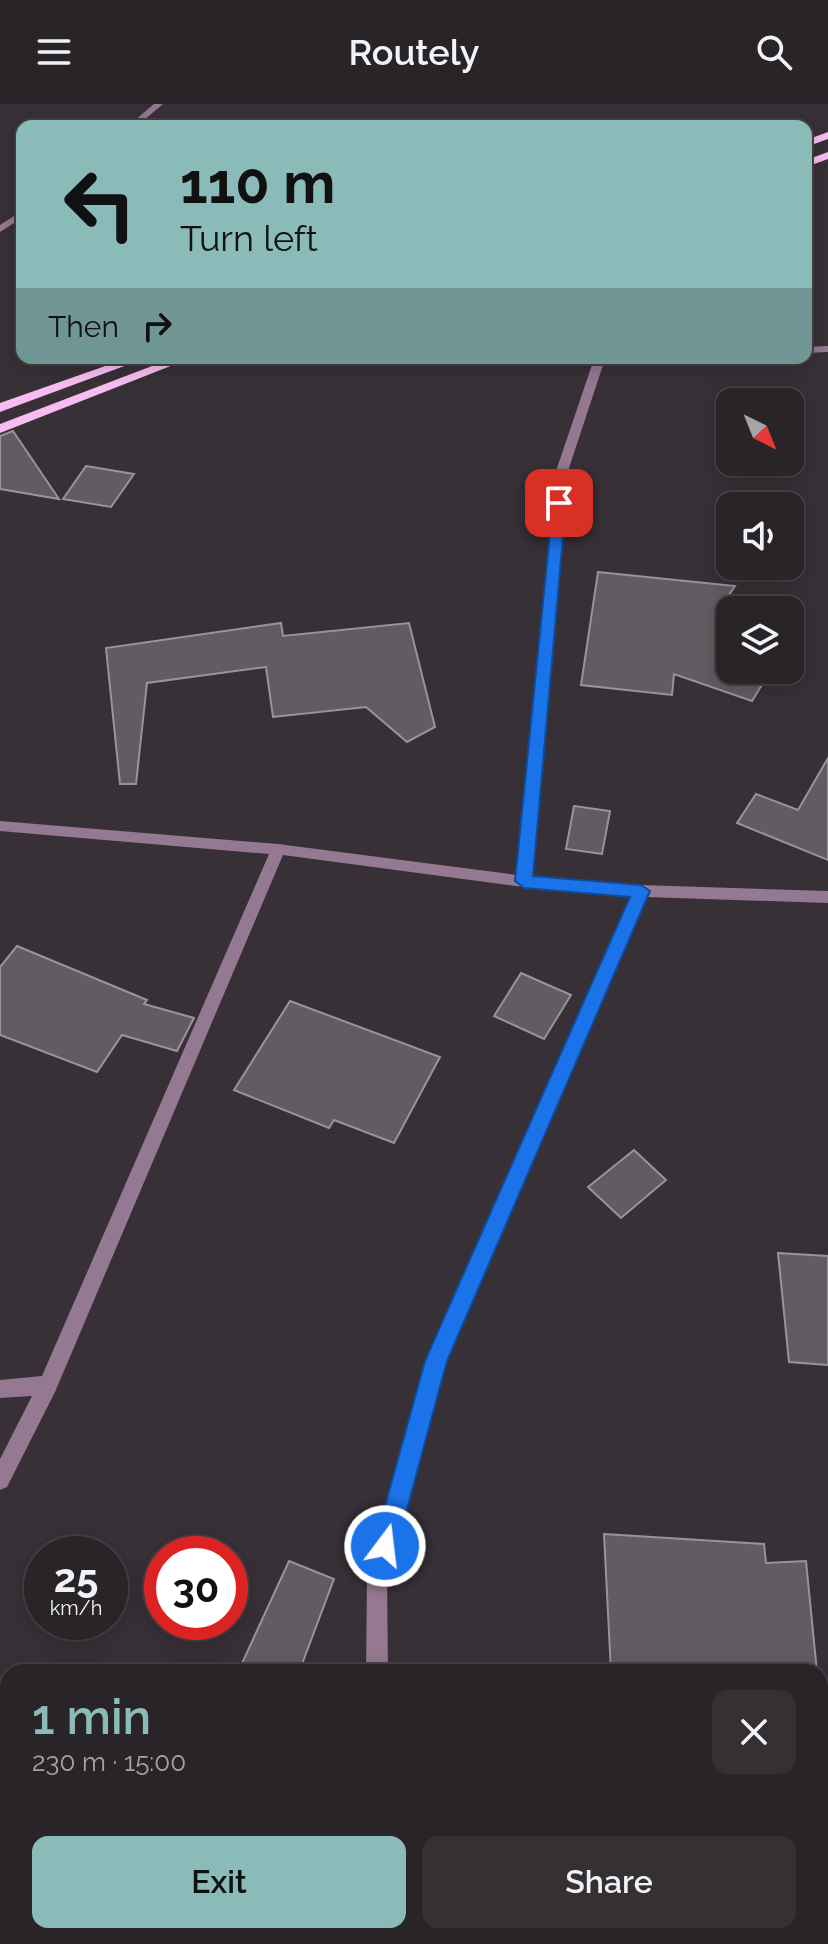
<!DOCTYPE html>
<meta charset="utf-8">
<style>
:root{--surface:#292428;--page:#353034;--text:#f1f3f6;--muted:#a5a4a8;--line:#454145;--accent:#8bbbb9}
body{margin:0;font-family:Raleway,sans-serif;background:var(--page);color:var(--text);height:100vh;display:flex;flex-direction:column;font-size:30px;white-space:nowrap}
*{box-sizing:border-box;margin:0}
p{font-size:26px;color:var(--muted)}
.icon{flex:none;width:44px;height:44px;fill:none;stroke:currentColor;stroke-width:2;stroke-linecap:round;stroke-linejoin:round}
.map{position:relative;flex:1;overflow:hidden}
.side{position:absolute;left:0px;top:1560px;width:828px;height:280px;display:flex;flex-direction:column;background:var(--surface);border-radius:24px 24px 0 0;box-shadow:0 4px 20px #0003,0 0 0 2px var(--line)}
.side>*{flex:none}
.top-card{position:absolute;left:16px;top:16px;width:796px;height:244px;border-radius:16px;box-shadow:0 4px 20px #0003,0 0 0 2px var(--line);background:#8bbbb9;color:#111;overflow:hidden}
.needle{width:52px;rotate:137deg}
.fabs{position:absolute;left:716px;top:284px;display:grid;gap:16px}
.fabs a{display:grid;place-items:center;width:88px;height:88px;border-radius:16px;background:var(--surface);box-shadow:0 4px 20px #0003,0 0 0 2px var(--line);font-size:40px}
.speed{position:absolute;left:24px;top:1432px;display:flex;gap:16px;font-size:40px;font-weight:700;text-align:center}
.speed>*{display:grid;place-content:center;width:104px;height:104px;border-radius:50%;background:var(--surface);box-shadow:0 4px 20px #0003,0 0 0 2px var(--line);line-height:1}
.speed small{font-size:20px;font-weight:400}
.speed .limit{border:12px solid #d22;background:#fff;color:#111}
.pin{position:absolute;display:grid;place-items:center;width:68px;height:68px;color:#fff;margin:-34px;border-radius:16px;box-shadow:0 4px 12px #0006}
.me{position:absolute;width:88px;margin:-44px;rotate:15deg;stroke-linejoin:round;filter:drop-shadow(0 0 6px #0008)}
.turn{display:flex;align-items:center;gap:28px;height:168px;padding:0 32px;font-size:36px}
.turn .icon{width:104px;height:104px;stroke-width:2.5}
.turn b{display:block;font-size:56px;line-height:68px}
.then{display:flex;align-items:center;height:76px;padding:0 32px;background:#0003;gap:16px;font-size:30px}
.round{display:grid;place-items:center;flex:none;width:84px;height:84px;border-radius:16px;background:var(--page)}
.summary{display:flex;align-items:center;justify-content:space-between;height:136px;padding:0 32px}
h1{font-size:48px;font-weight:600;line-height:60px;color:var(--accent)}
.action{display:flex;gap:16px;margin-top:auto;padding:16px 32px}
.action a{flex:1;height:92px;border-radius:16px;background:var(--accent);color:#111;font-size:32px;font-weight:600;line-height:92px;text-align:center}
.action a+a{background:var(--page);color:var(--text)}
header{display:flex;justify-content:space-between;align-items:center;height:104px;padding:0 32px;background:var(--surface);font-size:36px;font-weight:600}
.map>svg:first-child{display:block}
.building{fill:#625b61;stroke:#9b939a;stroke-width:2}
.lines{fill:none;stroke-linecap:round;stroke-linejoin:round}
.street{fill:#957891;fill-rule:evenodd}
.primary{fill:#f7bdf1;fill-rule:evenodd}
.route{fill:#1a73e8;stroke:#114b97;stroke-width:2}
</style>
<header><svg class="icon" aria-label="menu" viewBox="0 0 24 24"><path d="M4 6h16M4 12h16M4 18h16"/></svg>Routely<svg class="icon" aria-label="search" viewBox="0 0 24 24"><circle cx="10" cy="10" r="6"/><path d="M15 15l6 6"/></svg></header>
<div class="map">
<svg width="828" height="1840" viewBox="0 0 828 1840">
<rect width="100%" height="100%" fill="#373036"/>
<path class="building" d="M13 327 59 395 0 385V332Z
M86 362 134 370 111 403 63 395Z
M598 468 735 482 716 510 730 515V566H771L752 597 674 570 672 591 581 581Z
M281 519 283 532 409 519 435 623 407 638 366 603 273 613 266 563 147 579 136 680H120L106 544Z
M828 654V756L737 719 756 690 798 706Z
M574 702 610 707 602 750 566 745Z
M17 842 147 896 144 900 194 914 177 947 122 931 97 968 0 931V863Z
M521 869 571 891 544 935 494 912Z
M290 897 440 953 394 1039 334 1016 329 1024 234 986Z
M634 1046 666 1076 621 1114 588 1083Z
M778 1149 828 1152V1261L789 1258Z
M604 1430 764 1440 766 1459 806 1457 817 1568H611Z
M289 1457 334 1475 299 1568H238Z"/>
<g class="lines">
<path class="street" d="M154 0H163L137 22H128Z
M22 107V114L0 128V121Z
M828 242V248L806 249V243Z
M634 254 629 257 604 258 568 367 532 772 641 781 828 787V799L646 793 445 1257 387 1473 388 1568H366L367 1473 427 1257 631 792 524 783 283 751 55 1288 7 1383 0 1386V1355L32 1292 0 1294V1276L42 1272 269 750 0 727V717L278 740 517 771 556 367 594 255Z
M696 1832H732L735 1840H699Z"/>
<path class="primary" d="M828 28V35L806 43V36Z
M828 48V55L806 63V56Z
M128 254H146L0 308V299Z
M173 254H191L0 329V320Z"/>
</g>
<path class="route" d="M559 395 566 399 533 772 641 781 650 787 447 1257 397 1442 394 1450 385 1453 377 1450 374 1442 425 1257 630 793 524 784 515 777 553 399Z"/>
</svg>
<div class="fabs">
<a><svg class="needle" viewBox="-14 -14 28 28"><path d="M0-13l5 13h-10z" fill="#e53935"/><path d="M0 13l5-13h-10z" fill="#a5a4a8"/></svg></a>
<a><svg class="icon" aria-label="sound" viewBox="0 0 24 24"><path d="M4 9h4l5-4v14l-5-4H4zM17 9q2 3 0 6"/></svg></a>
<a><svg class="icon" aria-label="layers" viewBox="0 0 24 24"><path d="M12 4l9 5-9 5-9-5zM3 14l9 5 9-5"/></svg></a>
</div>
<div class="speed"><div>25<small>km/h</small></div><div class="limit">30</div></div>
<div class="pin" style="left:559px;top:399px;background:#d93025"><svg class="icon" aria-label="arrive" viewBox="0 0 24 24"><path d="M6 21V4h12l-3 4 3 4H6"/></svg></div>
<svg class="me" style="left:385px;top:1442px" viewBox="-20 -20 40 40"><circle r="17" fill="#1a73e8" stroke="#fff" stroke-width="3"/><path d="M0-11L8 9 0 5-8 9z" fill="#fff"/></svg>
<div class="top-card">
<div class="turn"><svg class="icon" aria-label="left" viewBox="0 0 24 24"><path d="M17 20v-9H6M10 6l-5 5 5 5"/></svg><div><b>110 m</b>Turn left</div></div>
<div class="then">Then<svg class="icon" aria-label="right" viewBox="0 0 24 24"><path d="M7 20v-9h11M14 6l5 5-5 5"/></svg></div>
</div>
<section class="side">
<div class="summary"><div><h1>1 min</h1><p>230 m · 15:00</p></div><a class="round"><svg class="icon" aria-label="close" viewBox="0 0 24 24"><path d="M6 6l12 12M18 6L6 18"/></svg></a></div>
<div class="action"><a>Exit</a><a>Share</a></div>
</section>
</div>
